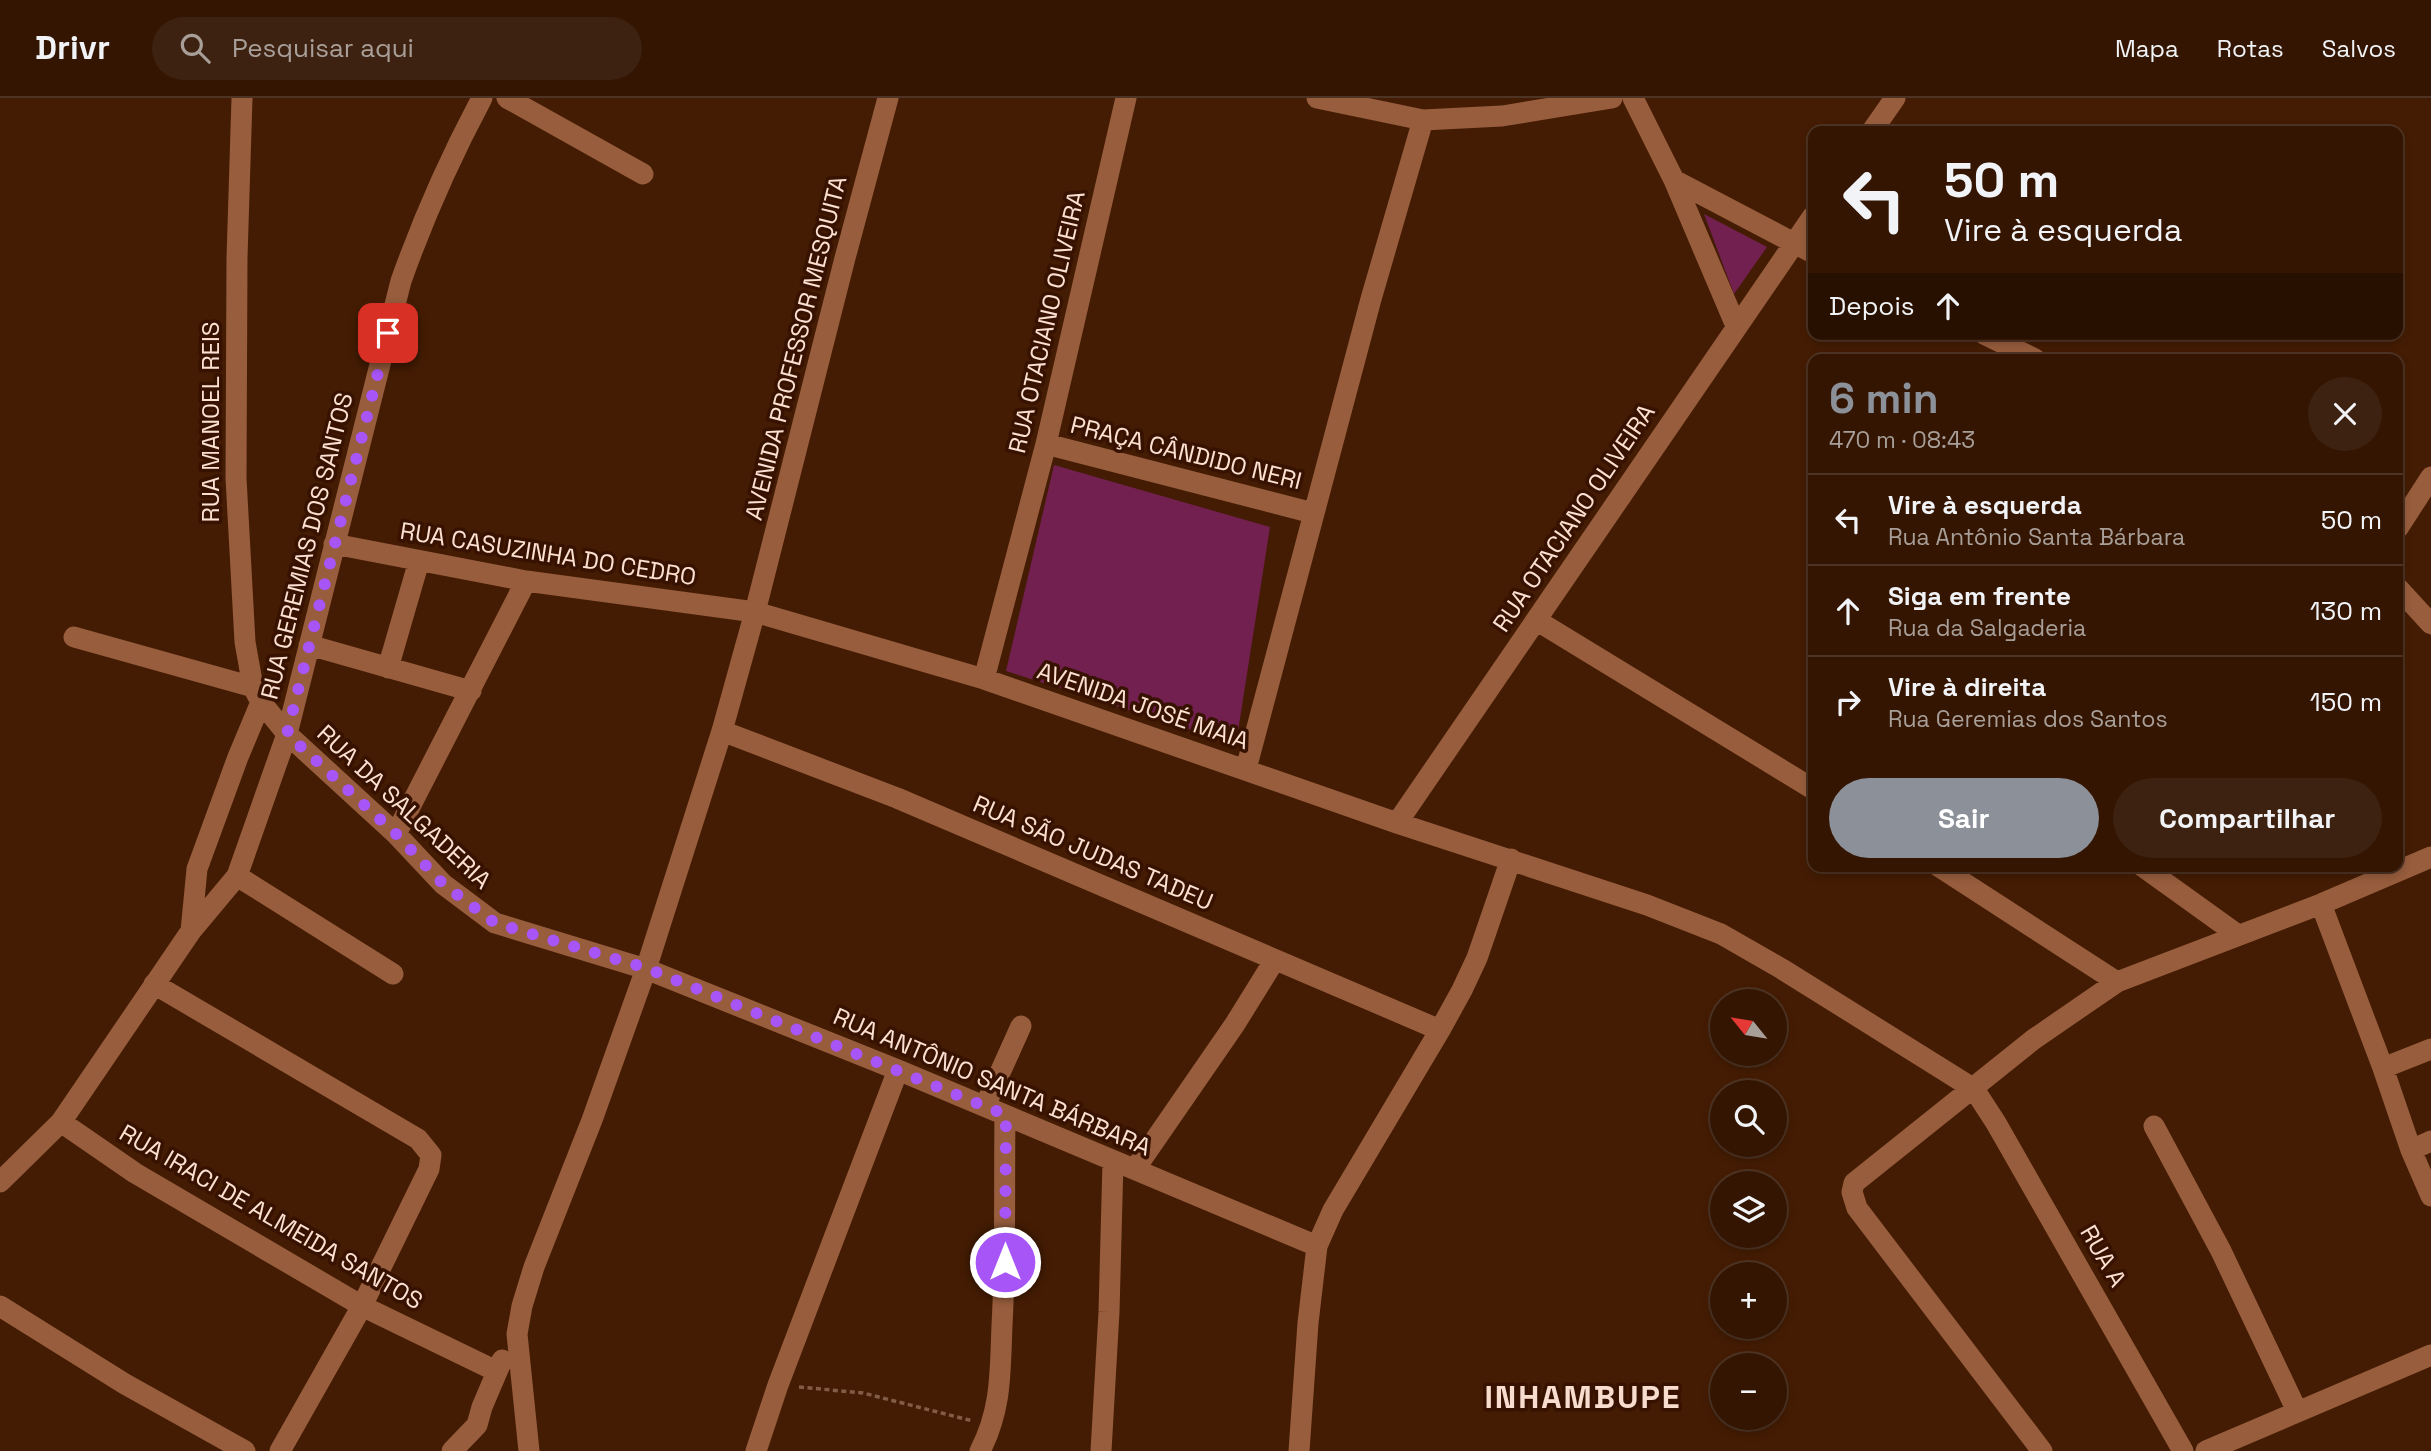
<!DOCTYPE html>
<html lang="pt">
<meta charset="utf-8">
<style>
:root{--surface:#331502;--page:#3e2211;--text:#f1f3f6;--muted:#a99f99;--line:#4e3424;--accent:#8c9099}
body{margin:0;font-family:"Space Grotesk",sans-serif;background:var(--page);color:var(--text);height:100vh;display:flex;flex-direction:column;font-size:26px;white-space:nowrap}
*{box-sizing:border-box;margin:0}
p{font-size:23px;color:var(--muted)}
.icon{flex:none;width:38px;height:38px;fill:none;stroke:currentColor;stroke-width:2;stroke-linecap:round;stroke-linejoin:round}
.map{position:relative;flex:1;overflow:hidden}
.panel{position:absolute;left:1808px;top:256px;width:595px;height:518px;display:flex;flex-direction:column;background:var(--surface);border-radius:14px;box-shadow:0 4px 10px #0003,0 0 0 2px var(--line)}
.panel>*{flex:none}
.banner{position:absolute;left:1808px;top:28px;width:595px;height:214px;border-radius:14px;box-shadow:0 4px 10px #0003,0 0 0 2px var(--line);background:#331502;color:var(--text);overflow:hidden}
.needle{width:46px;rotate:300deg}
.fabs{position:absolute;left:1710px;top:891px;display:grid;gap:14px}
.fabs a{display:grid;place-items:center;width:77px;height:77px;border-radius:50%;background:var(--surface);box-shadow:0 4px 10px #0003,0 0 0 2px var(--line);font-size:35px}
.pin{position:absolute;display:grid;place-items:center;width:60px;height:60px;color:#fff;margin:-30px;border-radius:14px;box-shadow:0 4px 10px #0006}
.me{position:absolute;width:77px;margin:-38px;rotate:0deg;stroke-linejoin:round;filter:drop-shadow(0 0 5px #0008)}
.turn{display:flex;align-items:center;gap:24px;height:147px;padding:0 21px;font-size:32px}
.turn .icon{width:91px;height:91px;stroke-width:2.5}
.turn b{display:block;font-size:49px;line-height:60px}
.then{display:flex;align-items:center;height:66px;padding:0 21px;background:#0003;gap:14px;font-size:26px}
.round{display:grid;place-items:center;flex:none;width:74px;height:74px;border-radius:37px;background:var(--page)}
.head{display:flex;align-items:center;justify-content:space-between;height:119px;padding:0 21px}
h1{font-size:42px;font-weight:600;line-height:52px;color:var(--accent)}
.primary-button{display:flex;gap:14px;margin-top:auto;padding:14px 21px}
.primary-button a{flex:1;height:80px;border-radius:42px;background:var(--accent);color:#fff;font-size:28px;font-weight:600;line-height:80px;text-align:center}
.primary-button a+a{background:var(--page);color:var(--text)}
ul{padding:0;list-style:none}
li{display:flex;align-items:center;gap:21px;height:91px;padding:0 21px;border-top:2px solid var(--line)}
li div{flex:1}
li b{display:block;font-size:26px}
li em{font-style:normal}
header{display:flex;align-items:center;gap:42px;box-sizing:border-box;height:98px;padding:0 35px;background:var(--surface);border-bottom:2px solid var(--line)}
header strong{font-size:33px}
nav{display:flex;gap:38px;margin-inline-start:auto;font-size:24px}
.search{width:490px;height:63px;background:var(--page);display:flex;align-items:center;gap:18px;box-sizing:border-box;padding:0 24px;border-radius:38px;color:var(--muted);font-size:26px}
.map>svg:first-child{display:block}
.green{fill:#72204f}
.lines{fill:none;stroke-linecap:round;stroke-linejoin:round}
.path{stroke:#815d48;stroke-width:3.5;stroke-dasharray:5 3.5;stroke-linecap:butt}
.minor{stroke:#975d3d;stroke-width:21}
.route{stroke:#a855f7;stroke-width:12;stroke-dasharray:0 21.6}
.labels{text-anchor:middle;stroke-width:7;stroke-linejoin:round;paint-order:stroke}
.street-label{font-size:24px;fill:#fce1d3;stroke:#381200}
.district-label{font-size:32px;font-weight:bold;letter-spacing:2px;fill:#f8ddcf;stroke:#381200}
</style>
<header>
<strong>Drivr</strong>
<div class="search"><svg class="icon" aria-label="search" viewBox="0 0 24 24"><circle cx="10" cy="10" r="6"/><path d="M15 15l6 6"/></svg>Pesquisar aqui</div>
<nav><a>Mapa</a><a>Rotas</a><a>Salvos</a></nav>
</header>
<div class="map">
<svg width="2431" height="1353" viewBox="0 0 2431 1353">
<rect width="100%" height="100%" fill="#441c03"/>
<path class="green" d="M1704 116 1767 149 1734 196Z
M1054 367 1270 429 1236 646 1006 573Z"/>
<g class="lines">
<path class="path" d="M799 1289 863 1295 973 1323"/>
<path class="minor" d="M242 0 237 160 236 380 245 544 253 589 261 604 287 636 396 736 443 786 495 825 646 871 898 972 1317 1148
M507 0 643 76
M1317 0 1423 22 1502 18 1612 0
M1633 0 1674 82 1736 228
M1872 33 1895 0
M1674 82 1813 155
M1984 236 2035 261
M1046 346 1313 415
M2398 430 2431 379
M334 446 526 483 755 514 984 581 1397 725 1647 807 1721 836 1782 871 1974 991 1996 1025 2183 1353
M2398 490 2431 526
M1536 522 1813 691
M74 539 253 589
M309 547 471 593
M388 570 419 463
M984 581 1046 346 1126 0
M722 633 897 700 1440 932
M1246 671 1371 201 1423 22
M1397 725 1813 118
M396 736 526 483
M1938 768 2117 884
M2142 768 2238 837
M237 778 393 876
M2321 806 2383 970 2411 1052 2431 1098
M191 833 197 771 238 659 261 604
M154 886 418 1041 431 1057 429 1071 362 1208 280 1353
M2383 970 2431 951
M985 1008 1021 928
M61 1024 135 1075 362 1208 496 1273
M2154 1028 2221 1153 2297 1313
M2411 1052 2431 1043
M1135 1071 1235 926 1274 863
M0 1084 61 1024 191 833 237 778 287 636 401 183C424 118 450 60 482 0
M0 1208 125 1286 245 1353
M452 1353 477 1327 482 1309 502 1262
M529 1353 517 1236 522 1208 534 1169 592 1022 646 871 722 633 755 514 845 160 888 0
M756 1353 778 1287 898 972
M980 1353C1002 1310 1000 1274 1002 1227 1006 1157 1004 1087 1005 1017
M1101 1353 1109 1214 1113 1063
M1299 1353 1308 1225 1317 1148 1333 1112 1440 932 1462 892 1477 860 1511 761
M2042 1353 1857 1110 1852 1094 1854 1085 2034 941 2117 884 2321 806 2431 759
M2206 1353 2431 1257"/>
</g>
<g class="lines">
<path class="route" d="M388 235 287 636 396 736 443 786 495 825 646 870 1006 1017 1005 1164"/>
</g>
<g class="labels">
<g class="street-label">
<text transform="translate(1047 224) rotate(-77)" y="8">RUA OTACIANO OLIVEIRA</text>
<text transform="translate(796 250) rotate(-76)" y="8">AVENIDA PROFESSOR MESQUITA</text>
<text transform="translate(211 324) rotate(-90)" y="8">RUA MANOEL REIS</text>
<text transform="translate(1186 355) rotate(14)" y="8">PRAÇA CÂNDIDO NERI</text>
<text transform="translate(1574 420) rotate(-56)" y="8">RUA OTACIANO OLIVEIRA</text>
<text transform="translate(307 448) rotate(-76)" y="8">RUA GEREMIAS DOS SANTOS</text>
<text transform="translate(548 456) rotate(9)" y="8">RUA CASUZINHA DO CEDRO</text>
<text transform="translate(1143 608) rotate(19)" y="8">AVENIDA JOSÉ MAIA</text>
<text transform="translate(404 709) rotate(43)" y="8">RUA DA SALGADERIA</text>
<text transform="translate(1093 755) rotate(23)" y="8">RUA SÃO JUDAS TADEU</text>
<text transform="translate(992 984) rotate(23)" y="8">RUA ANTÔNIO SANTA BÁRBARA</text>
<text transform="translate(271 1119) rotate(30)" y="8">RUA IRACI DE ALMEIDA SANTOS</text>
<text transform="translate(2103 1158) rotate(60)" y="8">RUA A</text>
</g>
<g class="district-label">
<text x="1583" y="1310">INHAMBUPE</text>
</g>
</g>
</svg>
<div class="fabs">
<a><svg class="needle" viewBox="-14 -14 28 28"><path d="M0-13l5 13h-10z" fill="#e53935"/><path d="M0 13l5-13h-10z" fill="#a99f99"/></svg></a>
<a><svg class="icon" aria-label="search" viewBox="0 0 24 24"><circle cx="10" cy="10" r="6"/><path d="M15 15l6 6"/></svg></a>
<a><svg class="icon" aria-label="layers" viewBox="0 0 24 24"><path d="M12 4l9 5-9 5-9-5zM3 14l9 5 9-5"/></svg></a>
<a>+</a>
<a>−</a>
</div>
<div class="pin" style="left:388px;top:235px;background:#d93025"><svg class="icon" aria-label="arrive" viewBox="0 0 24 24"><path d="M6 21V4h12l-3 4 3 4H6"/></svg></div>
<svg class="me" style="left:1005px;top:1164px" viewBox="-20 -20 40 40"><circle r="17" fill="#a855f7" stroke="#fff" stroke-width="3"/><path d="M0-11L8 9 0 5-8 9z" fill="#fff"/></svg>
<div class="banner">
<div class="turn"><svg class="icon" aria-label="left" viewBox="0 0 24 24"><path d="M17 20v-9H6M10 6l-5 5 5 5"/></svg><div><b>50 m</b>Vire à esquerda</div></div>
<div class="then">Depois<svg class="icon" aria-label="ahead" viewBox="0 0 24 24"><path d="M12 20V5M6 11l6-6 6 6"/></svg></div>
</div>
<section class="panel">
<div class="head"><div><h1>6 min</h1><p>470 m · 08:43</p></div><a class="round"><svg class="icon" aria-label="close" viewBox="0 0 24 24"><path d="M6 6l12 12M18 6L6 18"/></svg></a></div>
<ul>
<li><svg class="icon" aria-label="left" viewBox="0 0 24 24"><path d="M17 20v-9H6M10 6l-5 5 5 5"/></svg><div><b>Vire à esquerda</b><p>Rua Antônio Santa Bárbara</p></div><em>50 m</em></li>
<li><svg class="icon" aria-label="ahead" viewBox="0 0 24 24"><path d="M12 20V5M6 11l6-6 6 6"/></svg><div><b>Siga em frente</b><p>Rua da Salgaderia</p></div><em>130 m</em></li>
<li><svg class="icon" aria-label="right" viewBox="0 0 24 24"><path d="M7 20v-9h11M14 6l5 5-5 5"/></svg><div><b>Vire à direita</b><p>Rua Geremias dos Santos</p></div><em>150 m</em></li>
</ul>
<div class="primary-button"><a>Sair</a><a>Compartilhar</a></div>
</section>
</div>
